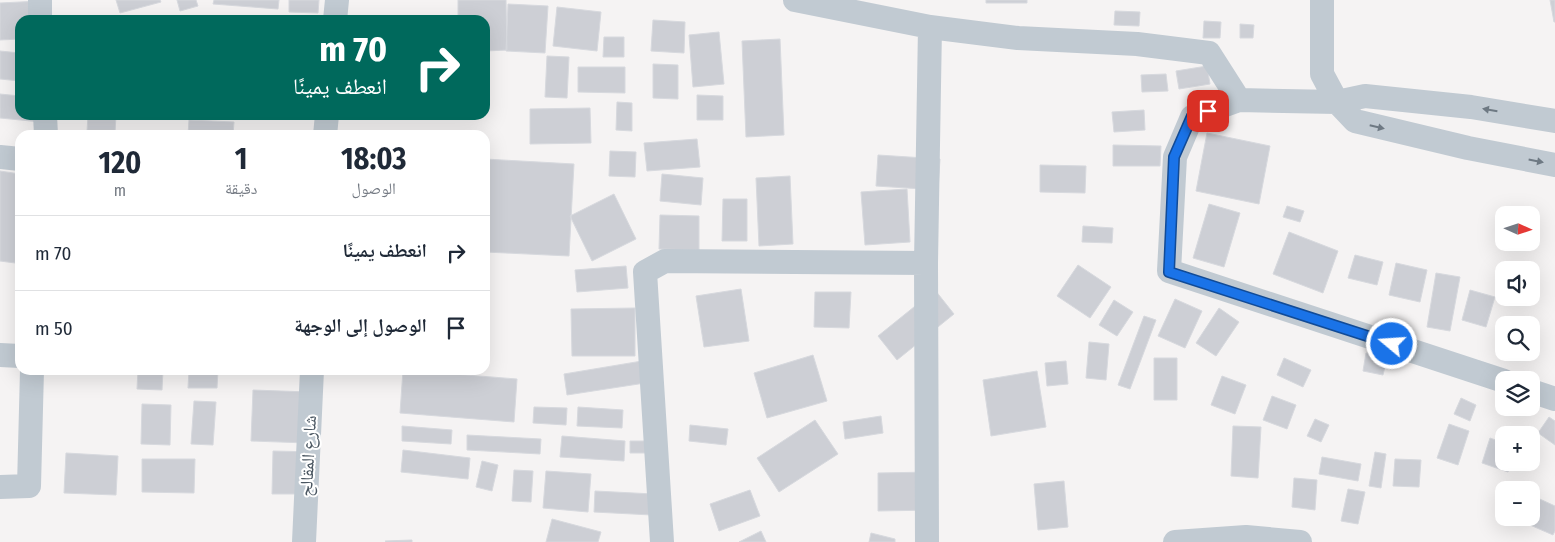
<!DOCTYPE html>
<html lang="ar">
<meta charset="utf-8">
<style>
:root{--surface:#fff;--page:#f6f6f7;--text:#1f2937;--muted:#747a83;--line:#e0e1e3}
body{margin:0;font-family:"Fira Sans Condensed","Noto Naskh Arabic",sans-serif;background:var(--page);color:var(--text);direction:rtl;height:100vh;display:flex;flex-direction:column;font-size:19px;white-space:nowrap}
*{box-sizing:border-box;margin:0}
p{font-size:16px;color:var(--muted)}
.icon{flex:none;width:28px;height:28px;fill:none;stroke:currentColor;stroke-width:2;stroke-linecap:round;stroke-linejoin:round}
.map{position:relative;flex:1;overflow:hidden;direction:ltr}
.side{position:absolute;left:15px;top:130px;width:475px;height:245px;display:flex;flex-direction:column;background:var(--surface);border-radius:15px;box-shadow:0 5px 20px #0002;direction:rtl}
.side>*{flex:none}
.guide{position:absolute;left:15px;top:15px;width:475px;height:105px;border-radius:15px;box-shadow:0 5px 20px #0002;direction:rtl;background:#00695c;color:#fff;overflow:hidden}
.needle{width:32px;rotate:93deg}
.buttons{position:absolute;left:1495px;top:206px;display:grid;gap:10px}
.buttons a{display:grid;place-items:center;width:45px;height:45px;border-radius:10px;background:var(--surface);box-shadow:0 5px 20px #0002;font-size:25px}
.pin{position:absolute;display:grid;place-items:center;width:42px;height:42px;color:#fff;margin:-21px;border-radius:10px;box-shadow:0 2px 8px #0006}
.me{position:absolute;width:55px;margin:-28px;rotate:288deg;stroke-linejoin:round;filter:drop-shadow(0 0 4px #0008)}
.turn{display:flex;align-items:center;gap:18px;height:105px;padding:0 20px;font-size:22px}
.turn .icon{width:65px;height:65px;stroke-width:2.5}
.turn b{display:block;font-size:35px;line-height:42px}
.eta{display:flex;justify-content:space-evenly;align-items:center;height:85px;text-align:center}
.eta b{font-size:30px;font-weight:700;line-height:35px}
ul{padding:0;list-style:none}
li{display:flex;align-items:center;gap:15px;height:75px;padding:0 20px;border-top:1px solid var(--line)}
li div{flex:1}
li b{display:block;font-size:19px}
li em{font-style:normal}
.map>svg:first-child{display:block}
.building{fill:#cdcfd5;stroke:#d7d9de}
.lines{fill:none;stroke-linecap:round;stroke-linejoin:round}
.minor{stroke:#c1cad2;stroke-width:24}
.oneway{fill:#6e7983}
.route-casing{stroke:#114b97;stroke-width:12}
.route{stroke:#1a73e8;stroke-width:9}
.labels{text-anchor:middle;stroke-width:4;stroke-linejoin:round;paint-order:stroke}
.street-label{font-size:18px;fill:#4a5661;stroke:#fff}
</style>
<div class="map">
<svg width="1555" height="542" viewBox="0 0 1555 542">
<rect width="100%" height="100%" fill="#f5f3f3"/>
<path class="building" d="M116 0H160L161 2 120 13Z
M177 0H196L198 6 180 11Z
M214 0H279L278 9 213 4Z
M289 0H319L318 13 289 12Z
M458 0H506L507 50 485 51V20H458Z
M986 0H1027V3H986Z
M1550 0H1555V22H1554Z
M39 1 40 20H20V39L0 40V3Z
M508 4 548 6 545 53 506 51Z
M557 7 601 12 597 51 553 46Z
M1115 11 1140 12 1139 26 1114 25Z
M653 20 685 22 684 53 651 51Z
M1204 21 1221 22 1220 38H1203Z
M1240 24 1254 25 1253 38H1240Z
M719 32 724 84 693 87 689 35Z
M604 37H624V57H603Z
M780 39 784 135 746 137 742 41Z
M0 51 20 53V81L0 79Z
M547 56 569 57 567 98 545 97Z
M653 64 678 65V99L653 98Z
M1207 66 1210 84 1179 89 1176 71Z
M578 67H625V93L578 92Z
M1166 74 1168 91 1142 92 1141 75Z
M0 94 20 96V115H52L51 123 0 118Z
M697 95 723 96V120H697Z
M617 102 632 103V131L616 130Z
M590 108 591 143 530 144V109Z
M1144 110 1145 130 1114 132 1112 112Z
M88 115H116L115 133 87 131Z
M189 120 234 122 233 135H188Z
M1207 133 1270 146 1259 204 1196 191Z
M697 139 700 167 647 171 644 143Z
M1113 145 1161 146 1160 166H1113Z
M610 151 636 152 635 177 609 176Z
M878 155 940 159 938 190 876 186Z
M485 159 574 164 569 256 485 252Z
M1040 165 1086 166 1085 193 1040 192Z
M0 171 20 174V229L15 263 0 261Z
M662 174 703 178 701 205 660 201Z
M790 176 793 244 759 246 756 178Z
M907 189 910 242 865 245 861 192Z
M614 194 636 239 592 261 570 216Z
M723 199H747V241H722Z
M1209 204 1240 213 1224 267 1193 258Z
M1287 206 1304 211 1300 222 1283 217Z
M660 215 699 216V250L659 249Z
M1083 226 1113 228 1112 243 1082 242Z
M1289 232 1338 251 1323 293 1273 274Z
M1355 255 1383 262 1377 285 1348 278Z
M1396 263 1427 270 1420 302 1389 295Z
M1078 265 1111 287 1090 318 1057 296Z
M626 266 628 288 577 292 575 270Z
M1436 273 1460 277 1450 331 1427 327Z
M741 289 749 341 704 347 696 296Z
M935 290 954 314 897 360 878 336Z
M1470 290 1495 297 1486 327 1462 320Z
M815 292H851L849 328 814 327Z
M1175 299 1202 311 1185 348 1158 336Z
M1114 300 1133 312 1117 336 1099 325Z
M635 308V356H572L571 309Z
M1219 308 1239 322 1216 356 1196 343Z
M1144 316 1156 320 1130 389 1118 385Z
M1089 342 1109 344 1106 380 1086 378Z
M1366 353 1387 358 1383 375 1363 371Z
M813 355 827 401 767 418 754 373Z
M1154 358H1177V400H1154Z
M1284 358 1311 370 1303 387 1277 375Z
M642 361 645 383 567 395 564 374Z
M1066 361 1068 384 1047 386 1045 363Z
M138 370H163L162 390 137 389Z
M189 370H218L217 388H188Z
M403 370 517 379 514 422 400 413Z
M1037 371 1046 427 991 436 983 380Z
M1222 376 1246 385 1235 414 1211 405Z
M253 390 309 392 307 443 251 441Z
M1272 396 1296 405 1287 429 1263 420Z
M1461 398 1476 405 1470 421 1454 414Z
M194 401 216 402 213 445 191 444Z
M142 404 171 405 170 445 141 444Z
M534 407 567 408 566 425 533 423Z
M578 407 623 410 622 428 577 426Z
M881 416 883 433 845 439 843 422Z
M1549 417 1555 421V445L1538 433Z
M1315 419 1329 425 1321 442 1307 436Z
M815 420 838 454 779 492 757 458Z
M1449 424 1469 431 1458 465 1437 458Z
M690 425 728 429 726 445 689 441Z
M402 426 452 430 451 444 402 441Z
M1233 426 1261 427 1258 478 1231 476Z
M467 435 541 439 540 454 467 450Z
M562 436 625 441 624 461 560 457Z
M1490 438 1504 443V462H1511L1508 472 1482 463Z
M630 441H646V453H630Z
M403 450 470 458 468 479 401 472Z
M273 451 317 452 316 494H272Z
M1375 452 1386 454 1381 488 1369 486Z
M66 453 118 456 116 495 64 493Z
M1322 457 1361 464 1358 481 1319 474Z
M142 459H195L194 493 142 492Z
M1395 459 1421 460 1419 487 1393 486Z
M482 461 498 465 492 491 476 487Z
M514 470 533 471 531 502 512 501Z
M546 471 591 474 588 512 543 508Z
M932 472V510L878 511V473Z
M1294 478 1317 480 1315 510 1292 507Z
M1064 481 1068 527 1038 530 1034 484Z
M1348 489 1365 492 1358 524 1341 521Z
M750 490 760 516 719 531 710 504Z
M595 491 653 494 652 515 594 512Z
M1531 495 1555 506V531L1553 535 1514 518H1531Z
M552 519 601 532 598 542H546Z
M761 531 766 542H739Z
M871 533 895 539V542H869Z
M412 540V542H386L385 541Z"/>
<g class="lines">
<path class="minor" d="M40 0V20
M795 0 930 27 1018 38 1137 44 1209 53 1239 100 1337 102 1365 96 1471 107 1555 121
M1322 0V74L1337 102 1355 121 1468 148 1555 165
M335 20 337 0
M1239 100 1192 117 1175 157 1169 271 1504 381
M45 115 46 135
M325 135 327 115
M0 157 20 159
M0 355 20 356
M1531 391 1555 399
M0 487 29 486 32 370
M304 542 312 370
M662 542 645 272 665 261 926 263
M927 542 926 263 930 27
M1175 542 1246 537 1300 542"/>
</g>
<defs><path id="oneway-solid" d="M-6-.8H1V-3.2L6.5 0L1 3.2V.8H-6Z" transform="scale(1.25)"/></defs>
<g class="oneway">
<use href="#oneway-solid" transform="translate(1490 110) rotate(-170)"/>
<use href="#oneway-solid" transform="translate(1377 127) rotate(13)"/>
<use href="#oneway-solid" transform="translate(1536 161) rotate(11)"/>
</g>
<g class="lines">
<g class="route-casing">
<path id="route" d="M1208 111 1192 116 1174 157 1169 272 1392 344"/>
</g>
<use href="#route" class="route"/>
</g>
<g class="labels">
<g class="street-label">
<text transform="translate(308 456) rotate(-87)" y="6">شارع المقالح</text>
</g>
</g>
</svg>
<div class="buttons">
<a><svg class="needle" viewBox="-14 -14 28 28"><path d="M0-13l5 13h-10z" fill="#e53935"/><path d="M0 13l5-13h-10z" fill="#747a83"/></svg></a>
<a><svg class="icon" aria-label="sound" viewBox="0 0 24 24"><path d="M4 9h4l5-4v14l-5-4H4zM17 9q2 3 0 6"/></svg></a>
<a><svg class="icon" aria-label="search" viewBox="0 0 24 24"><circle cx="10" cy="10" r="6"/><path d="M15 15l6 6"/></svg></a>
<a><svg class="icon" aria-label="layers" viewBox="0 0 24 24"><path d="M12 4l9 5-9 5-9-5zM3 14l9 5 9-5"/></svg></a>
<a>+</a>
<a>−</a>
</div>
<div class="pin" style="left:1208px;top:111px;background:#d93025"><svg class="icon" aria-label="arrive" viewBox="0 0 24 24"><path d="M6 21V4h12l-3 4 3 4H6"/></svg></div>
<svg class="me" style="left:1392px;top:344px" viewBox="-20 -20 40 40"><circle r="17" fill="#1a73e8" stroke="#fff" stroke-width="3"/><path d="M0-11L8 9 0 5-8 9z" fill="#fff"/></svg>
<div class="guide">
<div class="turn"><svg class="icon" aria-label="right" viewBox="0 0 24 24"><path d="M7 20v-9h11M14 6l5 5-5 5"/></svg><div><b>70 m</b>انعطف يمينًا</div></div>
</div>
<section class="side">
<div class="eta">
<div><b>18:03</b><p>الوصول</p></div>
<div><b>1</b><p>دقيقة</p></div>
<div><b>120</b><p>m</p></div>
</div>
<ul>
<li><svg class="icon" aria-label="right" viewBox="0 0 24 24"><path d="M7 20v-9h11M14 6l5 5-5 5"/></svg><div><b>انعطف يمينًا</b></div><em>70 m</em></li>
<li><svg class="icon" aria-label="arrive" viewBox="0 0 24 24"><path d="M6 21V4h12l-3 4 3 4H6"/></svg><div><b>الوصول إلى الوجهة</b></div><em>50 m</em></li>
</ul>
</section>
</div>
